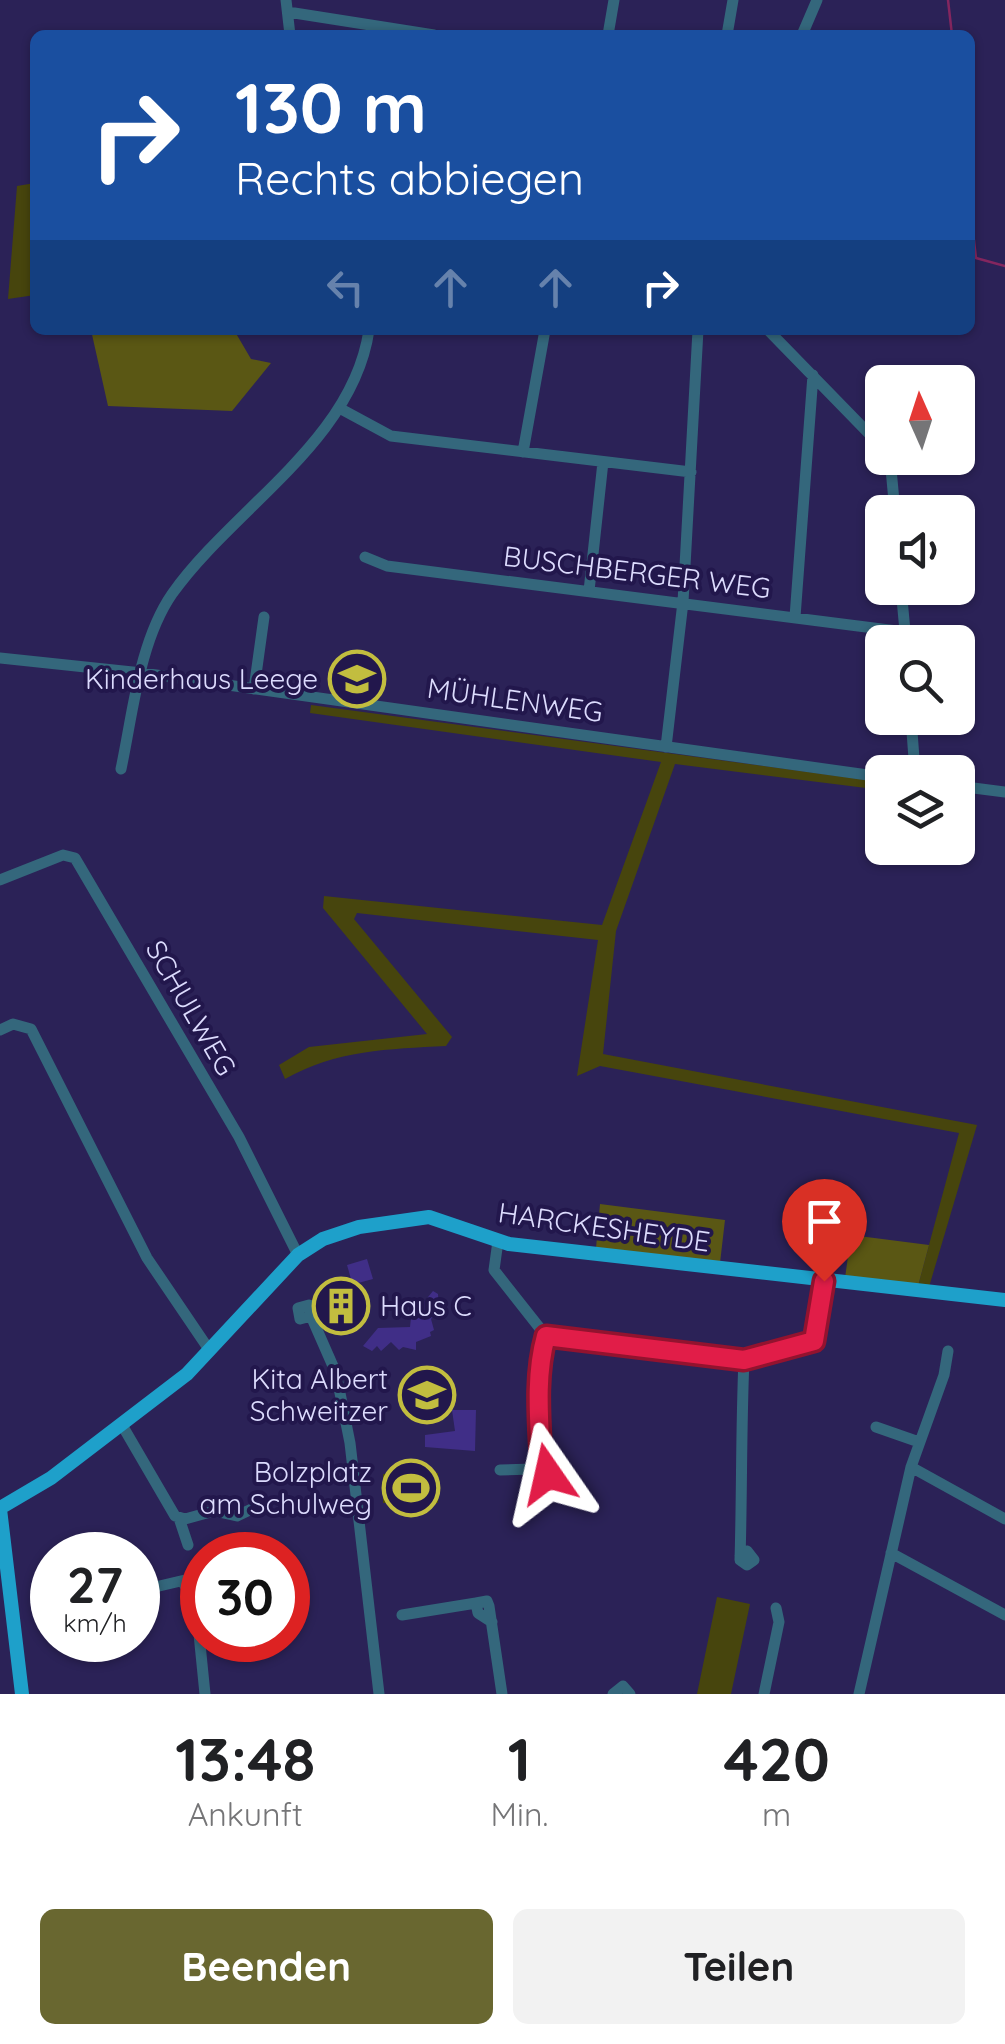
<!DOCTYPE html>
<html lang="de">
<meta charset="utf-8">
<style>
:root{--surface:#fff;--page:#f2f2f2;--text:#202124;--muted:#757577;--accent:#696730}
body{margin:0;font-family:Quicksand,sans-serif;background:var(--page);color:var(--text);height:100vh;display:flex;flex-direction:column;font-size:38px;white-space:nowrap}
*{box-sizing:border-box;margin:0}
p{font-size:32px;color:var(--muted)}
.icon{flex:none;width:55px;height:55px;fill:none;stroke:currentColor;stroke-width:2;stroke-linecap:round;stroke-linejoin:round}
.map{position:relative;height:1694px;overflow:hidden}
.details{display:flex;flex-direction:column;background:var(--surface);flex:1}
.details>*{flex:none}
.top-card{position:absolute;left:30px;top:30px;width:945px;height:305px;border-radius:15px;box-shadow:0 2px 8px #0004;background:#1a4fa0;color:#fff;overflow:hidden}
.needle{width:65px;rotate:357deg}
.controls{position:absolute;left:865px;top:365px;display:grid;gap:20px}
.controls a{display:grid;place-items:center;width:110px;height:110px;border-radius:15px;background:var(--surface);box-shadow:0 2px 8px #0004;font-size:50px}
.speed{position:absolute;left:30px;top:1532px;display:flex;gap:20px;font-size:50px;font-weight:700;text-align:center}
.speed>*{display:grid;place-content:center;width:130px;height:130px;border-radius:50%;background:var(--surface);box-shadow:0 2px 8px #0004;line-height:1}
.speed small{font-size:25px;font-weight:400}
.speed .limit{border:15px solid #d22;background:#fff;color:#111}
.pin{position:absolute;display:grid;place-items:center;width:85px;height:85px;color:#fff;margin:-102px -42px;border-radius:50% 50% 50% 0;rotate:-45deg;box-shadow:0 0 10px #0007}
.pin .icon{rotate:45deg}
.me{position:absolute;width:110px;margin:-55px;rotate:349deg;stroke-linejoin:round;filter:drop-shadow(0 0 8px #0008)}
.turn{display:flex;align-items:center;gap:35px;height:210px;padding:0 40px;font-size:45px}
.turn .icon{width:130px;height:130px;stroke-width:2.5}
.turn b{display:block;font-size:70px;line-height:85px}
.lanes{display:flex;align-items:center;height:95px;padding:0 40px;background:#0003;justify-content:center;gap:50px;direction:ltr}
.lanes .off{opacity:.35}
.eta{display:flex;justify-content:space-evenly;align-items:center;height:170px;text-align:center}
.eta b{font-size:60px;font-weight:800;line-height:70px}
.button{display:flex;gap:20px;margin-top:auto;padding:20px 40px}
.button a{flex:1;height:115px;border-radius:15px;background:var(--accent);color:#fff;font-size:40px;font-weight:800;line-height:115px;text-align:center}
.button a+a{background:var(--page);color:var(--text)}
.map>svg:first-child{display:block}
.green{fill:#47450d}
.forest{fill:#5a5714}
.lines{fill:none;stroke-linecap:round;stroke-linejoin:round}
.stream{stroke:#84265f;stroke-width:2.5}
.building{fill:#402e87}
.minor{stroke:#34677c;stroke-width:11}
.major{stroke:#1ea0ca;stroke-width:14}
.route-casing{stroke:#92132f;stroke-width:25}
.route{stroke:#e11d48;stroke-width:18}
.labels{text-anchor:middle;stroke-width:8;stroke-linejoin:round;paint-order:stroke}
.street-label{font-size:28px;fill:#dcdbfd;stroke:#22174c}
.poi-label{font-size:28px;fill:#dcdbfd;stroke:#22174c;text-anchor:end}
</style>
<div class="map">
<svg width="1005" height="1694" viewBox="0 0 1005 1694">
<rect width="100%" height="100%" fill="#2b2257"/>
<path class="green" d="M35 183V295L8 299 17 186Z
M311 705 882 782V790L675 764 616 931 603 1054 977 1125 929 1287 918 1286 959 1133 600 1066 577 1076 598 940 357 913 354 919 452 1037 446 1046C389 1049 336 1050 285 1079L279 1065 309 1047 427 1034 323 908 324 896 602 925 661 762 310 713Z
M438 1473V1503H383V1474Z
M717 1597 750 1604 731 1694H697Z"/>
<path class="forest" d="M91 330H234L251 359 271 363 232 411 108 406Z
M600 1204 725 1220 720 1263 596 1248Z
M851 1235 929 1245 918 1286 845 1278Z"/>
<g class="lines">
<path class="stream" d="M948 0 952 35
M970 206 976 258 1005 266"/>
</g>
<path class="building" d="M367 1259 373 1279 347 1286 361 1328 348 1333 339 1329 328 1295 338 1286 339 1278 351 1279 347 1265Z
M433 1291 438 1294 439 1309 431 1319 434 1330 430 1332 431 1336 416 1342V1350L403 1347 399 1350 391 1342 381 1351 377 1346 372 1351 363 1346 378 1328 410 1327 412 1308H419Z
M452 1410H476L475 1451 425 1447V1435L455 1431Z"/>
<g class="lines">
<path class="minor" d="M286 0 290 35
M288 12 434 35
M608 35 614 0
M727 35 733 0
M802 35 817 0
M768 330 882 447
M341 409 391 436 691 472
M523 452 545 330
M890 458 895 512
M365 557 387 566 905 632
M901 588 906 642
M589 591 603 462
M795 617 813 375
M0 658 142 673 882 777
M254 689 264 617
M911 718 915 772
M666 747 683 602 698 330
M121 769C133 713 139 642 172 594 233 508 353 441 369 330
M958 786 1005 792
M0 880 63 855 75 858 239 1137 298 1255
M0 1030 13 1024 31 1029 147 1258 210 1351
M498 1241 494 1270 546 1336C597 1344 785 1380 817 1336L824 1281
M309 1305 311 1316 300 1319 298 1308Z
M311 1316 336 1373 350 1443 379 1694
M122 1425 175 1516 185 1519 214 1511 237 1516 256 1507
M876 1427 919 1442
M541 1458 534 1462 533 1469 543 1476 550 1469 548 1461 541 1458C539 1418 534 1375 546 1336
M911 1467 1005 1519
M500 1470 533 1469
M179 1518 188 1545
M891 1553 1005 1615
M740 1556 747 1551 754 1560 747 1565 740 1560C742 1494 741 1427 744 1360
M202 1582 192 1575 184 1584 190 1594 202 1588
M138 1591 185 1580
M195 1594 205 1694
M45 1615 52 1614
M402 1615 476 1603
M492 1622 478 1613 476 1603 487 1601 489 1606 502 1694
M613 1694 623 1686 630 1694
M764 1694 779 1622 776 1608
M859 1694 911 1467 944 1375 948 1351"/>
<path class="major" d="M0 1508 51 1478 187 1374 298 1255 323 1239 359 1227 429 1217 509 1244 1005 1300
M0 1509 22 1694"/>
</g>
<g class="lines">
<g class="route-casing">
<path id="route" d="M548 1474 550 1464 541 1458C539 1418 535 1375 546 1336L744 1360 814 1341 824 1281"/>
</g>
<use href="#route" class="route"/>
</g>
<defs>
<g id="school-ring" transform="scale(2.875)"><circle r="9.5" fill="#22174c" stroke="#c2bd3f" stroke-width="1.5"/><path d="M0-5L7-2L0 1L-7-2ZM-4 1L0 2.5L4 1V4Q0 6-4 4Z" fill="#c2bd3f"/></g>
<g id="building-ring" transform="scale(2.875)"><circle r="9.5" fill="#22174c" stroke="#c2bd3f" stroke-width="1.5"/><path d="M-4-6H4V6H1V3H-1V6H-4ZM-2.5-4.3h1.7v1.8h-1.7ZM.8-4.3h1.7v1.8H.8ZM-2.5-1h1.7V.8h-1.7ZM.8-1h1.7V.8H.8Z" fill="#c2bd3f"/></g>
<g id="stadium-ring" transform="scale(2.875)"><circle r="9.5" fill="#22174c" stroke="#c2bd3f" stroke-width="1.5"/><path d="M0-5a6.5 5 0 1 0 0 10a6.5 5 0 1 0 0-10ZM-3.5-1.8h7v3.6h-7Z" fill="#c2bd3f"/></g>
</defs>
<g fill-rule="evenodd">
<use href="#school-ring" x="357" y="679"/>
<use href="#building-ring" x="341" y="1306"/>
<use href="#school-ring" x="427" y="1395"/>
<use href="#stadium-ring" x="411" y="1488"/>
</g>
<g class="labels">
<g class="street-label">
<text transform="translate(637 572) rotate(7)" y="10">BUSCHBERGER WEG</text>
<text transform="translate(515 700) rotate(8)" y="10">MÜHLENWEG</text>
<text transform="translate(191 1008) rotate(60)" y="10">SCHULWEG</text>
<text transform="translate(604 1227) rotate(8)" y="10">HARCKESHEYDE</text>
</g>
<g class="poi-label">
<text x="318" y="689">Kinderhaus Leege</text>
<text x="380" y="1316" text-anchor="start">Haus C</text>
<text x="388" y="1389">Kita Albert<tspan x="388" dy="32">Schweitzer</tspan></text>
<text x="372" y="1482">Bolzplatz<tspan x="372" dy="32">am Schulweg</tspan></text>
</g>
</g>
</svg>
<div class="controls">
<a><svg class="needle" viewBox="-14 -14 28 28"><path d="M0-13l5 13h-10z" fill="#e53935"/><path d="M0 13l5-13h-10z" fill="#757577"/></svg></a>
<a><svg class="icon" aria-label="sound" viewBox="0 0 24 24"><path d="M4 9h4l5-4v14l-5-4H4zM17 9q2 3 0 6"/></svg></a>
<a><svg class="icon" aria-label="search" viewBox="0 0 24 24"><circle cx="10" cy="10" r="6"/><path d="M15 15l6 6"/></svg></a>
<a><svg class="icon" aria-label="layers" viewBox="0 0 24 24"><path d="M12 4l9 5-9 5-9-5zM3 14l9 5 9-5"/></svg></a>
</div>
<div class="speed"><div>27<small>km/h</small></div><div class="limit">30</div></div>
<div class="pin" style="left:824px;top:1281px;background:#d93025"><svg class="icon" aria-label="arrive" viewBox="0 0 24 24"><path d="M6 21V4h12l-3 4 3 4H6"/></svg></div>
<svg class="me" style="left:548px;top:1474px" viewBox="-20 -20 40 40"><path d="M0-17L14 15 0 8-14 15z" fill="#e11d48" stroke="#fff" stroke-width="4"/></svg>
<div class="top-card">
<div class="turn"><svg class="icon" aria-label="right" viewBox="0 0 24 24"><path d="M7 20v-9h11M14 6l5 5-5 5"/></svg><div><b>130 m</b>Rechts abbiegen</div></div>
<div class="lanes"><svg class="icon off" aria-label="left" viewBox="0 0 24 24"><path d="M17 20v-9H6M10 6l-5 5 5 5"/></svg><svg class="icon off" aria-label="ahead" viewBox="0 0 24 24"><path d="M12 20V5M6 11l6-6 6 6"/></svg><svg class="icon off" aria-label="ahead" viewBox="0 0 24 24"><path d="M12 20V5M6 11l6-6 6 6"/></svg><svg class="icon" aria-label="right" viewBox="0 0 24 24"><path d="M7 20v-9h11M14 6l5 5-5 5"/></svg></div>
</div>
</div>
<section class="details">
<div class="eta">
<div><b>13:48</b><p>Ankunft</p></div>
<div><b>1</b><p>Min.</p></div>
<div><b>420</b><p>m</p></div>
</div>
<div class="button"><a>Beenden</a><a>Teilen</a></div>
</section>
